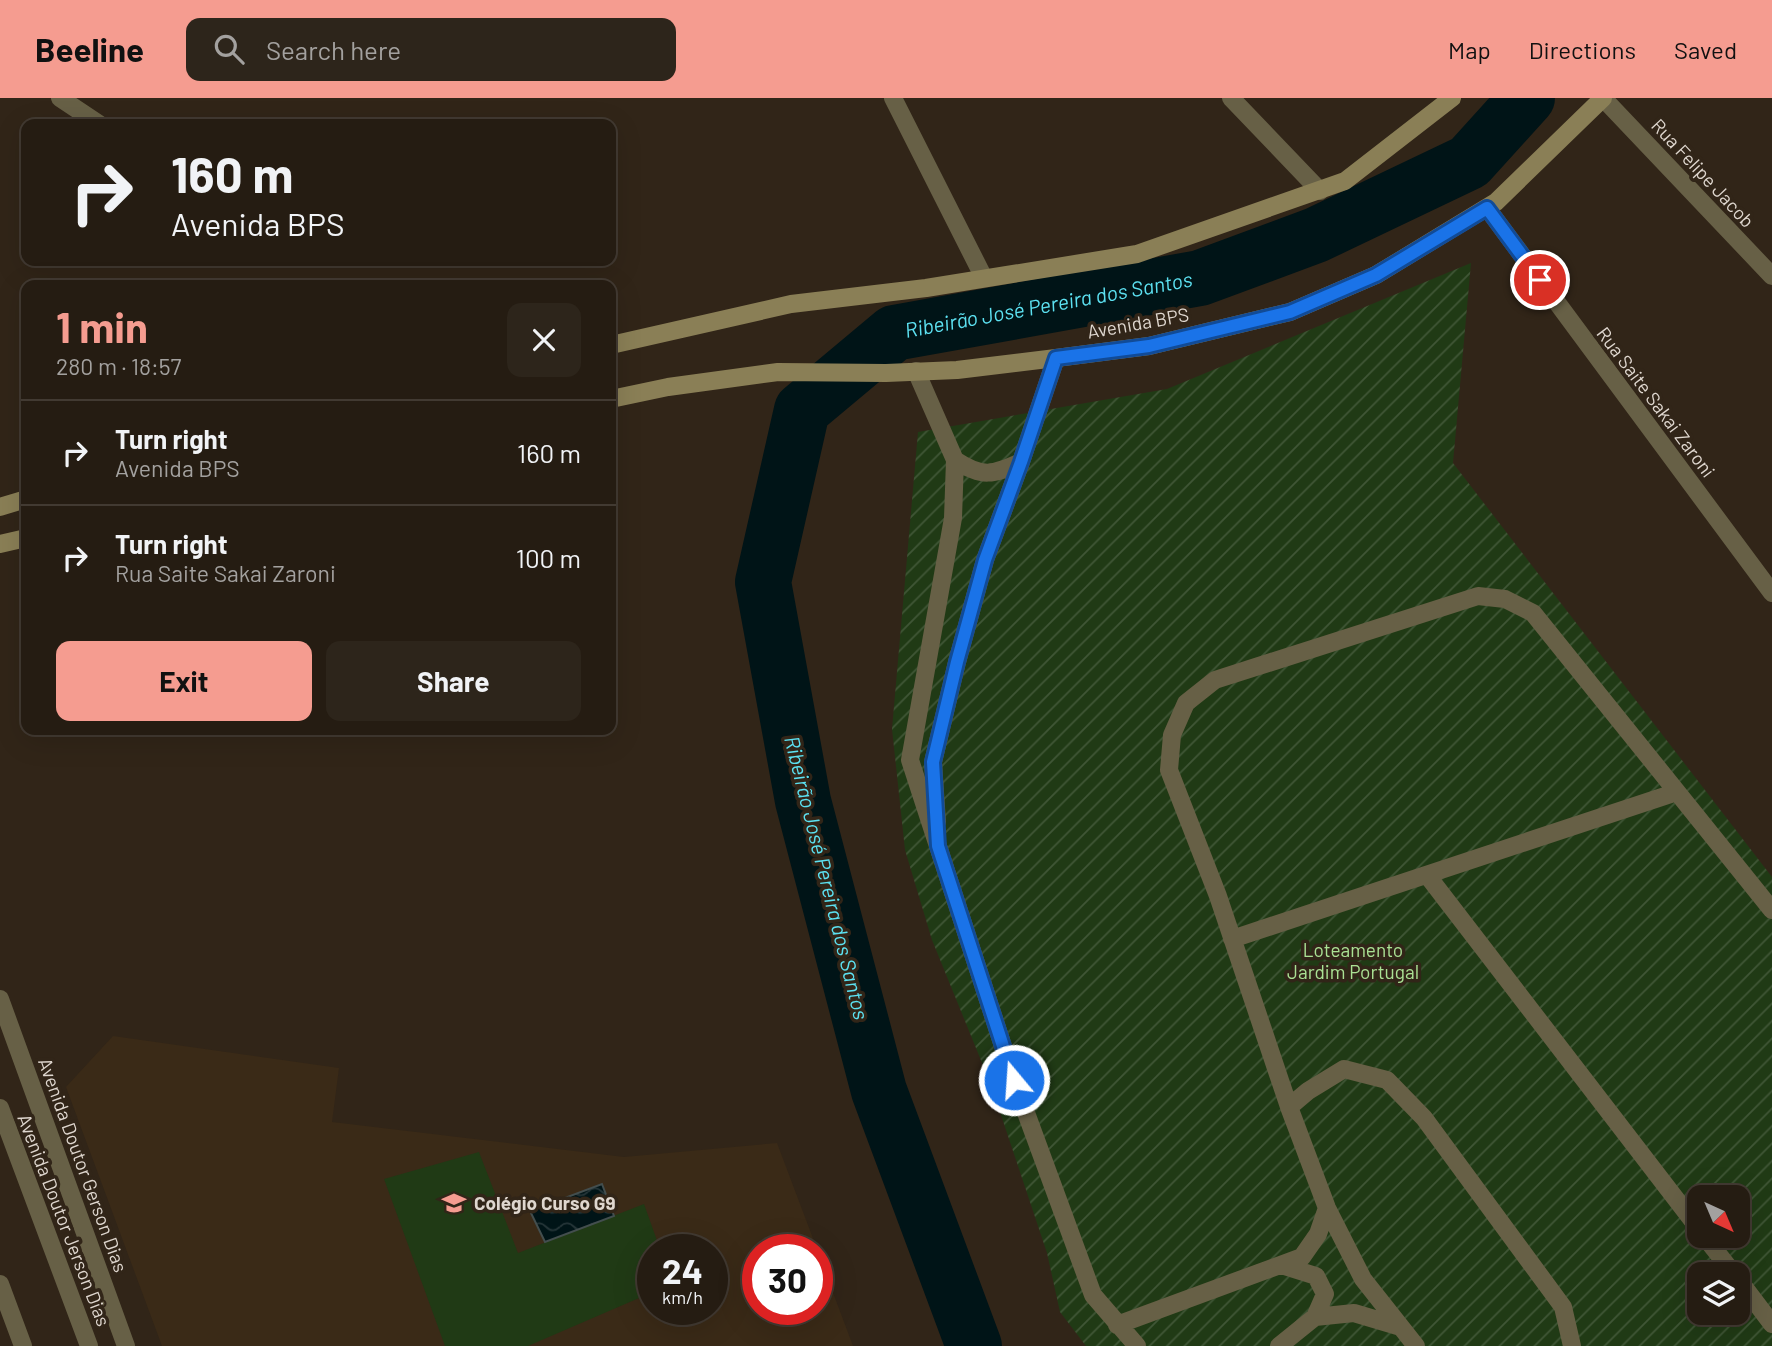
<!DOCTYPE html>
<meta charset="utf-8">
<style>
:root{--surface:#251c12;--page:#2d251b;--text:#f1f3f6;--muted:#a3a19f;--line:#423a32;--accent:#f59c90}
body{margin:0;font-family:Barlow,sans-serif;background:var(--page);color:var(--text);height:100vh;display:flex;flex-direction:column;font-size:26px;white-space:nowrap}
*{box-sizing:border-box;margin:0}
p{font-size:23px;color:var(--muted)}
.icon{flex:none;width:38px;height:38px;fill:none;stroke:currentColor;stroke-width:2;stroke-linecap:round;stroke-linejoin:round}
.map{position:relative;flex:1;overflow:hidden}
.panel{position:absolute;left:21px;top:182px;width:595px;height:455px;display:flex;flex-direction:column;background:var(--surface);border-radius:14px;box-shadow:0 7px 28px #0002,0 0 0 2px var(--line)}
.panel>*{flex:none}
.guide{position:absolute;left:21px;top:21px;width:595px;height:147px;border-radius:14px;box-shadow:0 7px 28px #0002,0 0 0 2px var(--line);background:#251c12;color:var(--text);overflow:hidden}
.needle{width:46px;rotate:136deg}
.buttons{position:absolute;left:1687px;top:1087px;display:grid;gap:14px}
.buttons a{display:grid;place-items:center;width:63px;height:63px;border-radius:14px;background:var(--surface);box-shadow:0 7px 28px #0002,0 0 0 2px var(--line);font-size:35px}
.speed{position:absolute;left:637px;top:1136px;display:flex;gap:14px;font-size:35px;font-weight:700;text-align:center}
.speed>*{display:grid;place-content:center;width:91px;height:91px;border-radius:50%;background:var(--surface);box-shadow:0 7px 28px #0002,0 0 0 2px var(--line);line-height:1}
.speed small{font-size:18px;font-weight:400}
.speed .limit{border:10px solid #d22;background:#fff;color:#111}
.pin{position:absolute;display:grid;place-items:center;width:60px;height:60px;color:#fff;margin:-30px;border:4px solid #fff;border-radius:50%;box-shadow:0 2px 7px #0007}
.me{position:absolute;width:77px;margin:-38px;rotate:342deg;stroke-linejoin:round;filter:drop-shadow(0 0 5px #0008)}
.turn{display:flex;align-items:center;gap:24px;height:147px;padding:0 35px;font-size:32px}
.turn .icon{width:91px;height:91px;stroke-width:2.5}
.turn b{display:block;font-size:49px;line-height:60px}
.round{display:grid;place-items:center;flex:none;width:74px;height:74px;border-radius:14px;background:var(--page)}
.summary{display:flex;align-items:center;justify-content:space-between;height:119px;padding:0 35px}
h1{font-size:42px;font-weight:700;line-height:52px;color:var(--accent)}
.primary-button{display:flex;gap:14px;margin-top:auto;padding:14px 35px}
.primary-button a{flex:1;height:80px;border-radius:14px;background:var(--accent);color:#111;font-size:28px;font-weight:700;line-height:80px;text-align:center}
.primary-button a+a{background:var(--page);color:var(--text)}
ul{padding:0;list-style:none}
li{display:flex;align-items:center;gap:21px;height:105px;padding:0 35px;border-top:2px solid var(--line)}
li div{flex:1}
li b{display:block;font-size:26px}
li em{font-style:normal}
header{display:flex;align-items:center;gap:42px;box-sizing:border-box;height:98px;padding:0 35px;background:var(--accent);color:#111}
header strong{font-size:33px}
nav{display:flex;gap:38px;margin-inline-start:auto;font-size:24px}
.search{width:490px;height:63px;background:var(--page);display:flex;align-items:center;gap:18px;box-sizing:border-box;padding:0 24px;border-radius:14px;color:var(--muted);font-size:26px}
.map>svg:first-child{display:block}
.built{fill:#3a2a17;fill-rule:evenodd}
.park{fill:#203a15}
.garden{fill:url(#garden-furrows);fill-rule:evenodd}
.water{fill:url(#water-waves);stroke:#434e4e;stroke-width:2}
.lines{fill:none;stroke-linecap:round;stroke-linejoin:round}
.river{stroke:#001417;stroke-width:56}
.service{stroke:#676046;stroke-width:18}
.minor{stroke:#676046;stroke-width:18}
.secondary{stroke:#8a7f56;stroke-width:18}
.route-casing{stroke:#114b97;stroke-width:18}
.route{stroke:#1a73e8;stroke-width:12}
.labels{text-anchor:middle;stroke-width:7;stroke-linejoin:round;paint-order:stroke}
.street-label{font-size:19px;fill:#dfd7cf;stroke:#312518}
.park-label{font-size:19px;fill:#aae194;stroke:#312518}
.poi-label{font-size:19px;font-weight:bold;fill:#dfd7cf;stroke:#312518;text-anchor:start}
.water-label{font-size:21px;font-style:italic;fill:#5ce1f1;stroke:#312518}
</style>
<header>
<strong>Beeline</strong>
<div class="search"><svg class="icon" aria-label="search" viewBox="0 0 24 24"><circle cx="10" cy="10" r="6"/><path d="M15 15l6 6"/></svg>Search here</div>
<nav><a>Map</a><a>Directions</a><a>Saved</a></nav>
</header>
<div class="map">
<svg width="1772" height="1248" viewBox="0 0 1772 1248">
<defs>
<pattern id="garden-furrows" width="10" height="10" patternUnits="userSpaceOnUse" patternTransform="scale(1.75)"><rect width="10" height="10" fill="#203a15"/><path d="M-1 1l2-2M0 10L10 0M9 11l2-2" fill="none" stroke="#405636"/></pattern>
<pattern id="water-waves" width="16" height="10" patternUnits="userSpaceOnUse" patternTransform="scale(1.75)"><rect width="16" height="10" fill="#001417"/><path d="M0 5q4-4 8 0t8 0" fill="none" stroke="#253538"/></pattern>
</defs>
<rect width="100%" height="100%" fill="#312518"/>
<path class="built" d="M113 938 339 970 332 1024 624 1059 777 1045 817 1151 758 1152V1211H817V1152L853 1248H162L66 989ZM653 1152H712V1211H653Z"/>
<path class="park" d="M479 1054 518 1155 644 1106 660 1151 653 1152V1194L528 1248H445L384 1081Z"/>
<path class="garden" d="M1471 165 1453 365 1772 779V1248H1086L1060 1214 1047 1155 991 987 932 842 905 752 892 631 918 334 1167 291ZM1699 1099H1738V1138H1699ZM1699 1176H1738V1214H1699Z"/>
<path class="water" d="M602 1086 614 1118 545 1144 530 1113Z"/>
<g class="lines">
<path class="river" id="s1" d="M974 1248 879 993 803 703 763 484 802 312 894 235 1200 180 1316 137 1469 64 1527 0"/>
<path class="service" d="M0 1186 23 1248"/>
<path class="minor" d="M60 0 99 26
M893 0 984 180
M1231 0 1320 93
M1603 0 1772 178
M1487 110 1772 495
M916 273 955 362 953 420 910 662 1014 982 1093 1197 1137 1248
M955 362C982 380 993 377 1021 364
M937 724 933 664 957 564 985 462 1021 364 1056 260
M1427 777 1699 1131
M1232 841 1677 694
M0 901 126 1248
M1289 1009 1218 798 1169 672 1172 637 1186 605 1215 582 1478 498 1505 501 1533 515 1772 812
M0 1010 89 1248
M1704 1138 1734 1176
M1281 1167 1316 1178 1325 1196 1315 1219
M1738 1181 1772 1226
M1117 1227 1302 1159 1318 1136 1327 1110
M1279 1248 1315 1219 1354 1215 1401 1229
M1416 1248 1363 1181 1327 1110 1289 1009 1308 993 1344 971 1387 982 1424 1020 1563 1209 1572 1248"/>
<path class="secondary" d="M611 247 791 206 926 190 1137 156 1345 83 1452 0
M611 301 668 289 778 274 886 275 957 272 1056 260 1149 248 1290 214 1376 177 1496 104 1603 0
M0 409 26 401
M0 446 26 440"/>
</g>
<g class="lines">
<g class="route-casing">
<path id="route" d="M1014 982 938 748 933 664 957 564 985 462 1021 364 1056 260 1149 248 1290 214 1376 177 1487 110 1540 182"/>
</g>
<use href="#route" class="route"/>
</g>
<defs>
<g id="school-bare" transform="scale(1.89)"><path d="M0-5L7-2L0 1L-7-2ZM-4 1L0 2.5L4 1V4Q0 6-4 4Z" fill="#f59c90" stroke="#312518" stroke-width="2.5" paint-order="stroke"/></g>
</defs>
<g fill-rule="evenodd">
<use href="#school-bare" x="454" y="1105"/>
</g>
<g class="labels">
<g class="street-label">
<text transform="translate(1703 75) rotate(47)" y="7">Rua Felipe Jacob</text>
<text transform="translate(1138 225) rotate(-10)" y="7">Avenida BPS</text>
<text transform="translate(1656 304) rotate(53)" y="7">Rua Saite Sakai Zaroni</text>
<text transform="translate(83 1067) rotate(70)" y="7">Avenida Doutor Gerson Dias</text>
<text transform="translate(64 1122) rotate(69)" y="7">Avenida Doutor Jerson Dias</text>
</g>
<g class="park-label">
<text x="1353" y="859">Loteamento<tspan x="1353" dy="22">Jardim Portugal</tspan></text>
</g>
<g class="poi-label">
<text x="474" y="1112">Colégio Curso G9</text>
</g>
<g class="water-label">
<text dy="7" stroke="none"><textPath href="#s1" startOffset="1248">Ribeirão José Pereira dos Santos</textPath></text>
<text transform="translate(826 780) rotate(76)" y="7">Ribeirão José Pereira dos Santos</text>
</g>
</g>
</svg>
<div class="buttons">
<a><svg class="needle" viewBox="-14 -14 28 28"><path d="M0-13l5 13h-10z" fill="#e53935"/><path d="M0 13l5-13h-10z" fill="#a3a19f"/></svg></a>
<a><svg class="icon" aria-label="layers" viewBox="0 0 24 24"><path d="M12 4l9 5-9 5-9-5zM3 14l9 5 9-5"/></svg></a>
</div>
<div class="speed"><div>24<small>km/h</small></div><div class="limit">30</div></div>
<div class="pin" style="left:1540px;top:182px;background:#d93025"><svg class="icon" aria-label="arrive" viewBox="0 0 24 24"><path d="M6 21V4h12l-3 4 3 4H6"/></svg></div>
<svg class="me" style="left:1014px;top:982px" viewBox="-20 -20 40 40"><circle r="17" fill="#1a73e8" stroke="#fff" stroke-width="3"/><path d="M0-11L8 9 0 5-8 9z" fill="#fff"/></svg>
<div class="guide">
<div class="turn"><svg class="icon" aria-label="right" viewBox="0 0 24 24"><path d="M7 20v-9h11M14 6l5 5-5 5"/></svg><div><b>160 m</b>Avenida BPS</div></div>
</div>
<section class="panel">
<div class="summary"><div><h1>1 min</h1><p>280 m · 18:57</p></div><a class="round"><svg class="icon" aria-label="close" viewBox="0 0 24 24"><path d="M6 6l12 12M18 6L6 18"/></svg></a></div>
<ul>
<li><svg class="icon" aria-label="right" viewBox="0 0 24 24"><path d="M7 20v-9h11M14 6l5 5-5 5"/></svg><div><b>Turn right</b><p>Avenida BPS</p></div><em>160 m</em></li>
<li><svg class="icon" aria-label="right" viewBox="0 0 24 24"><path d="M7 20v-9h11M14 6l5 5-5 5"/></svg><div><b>Turn right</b><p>Rua Saite Sakai Zaroni</p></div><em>100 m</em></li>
</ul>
<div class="primary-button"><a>Exit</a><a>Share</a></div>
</section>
</div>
